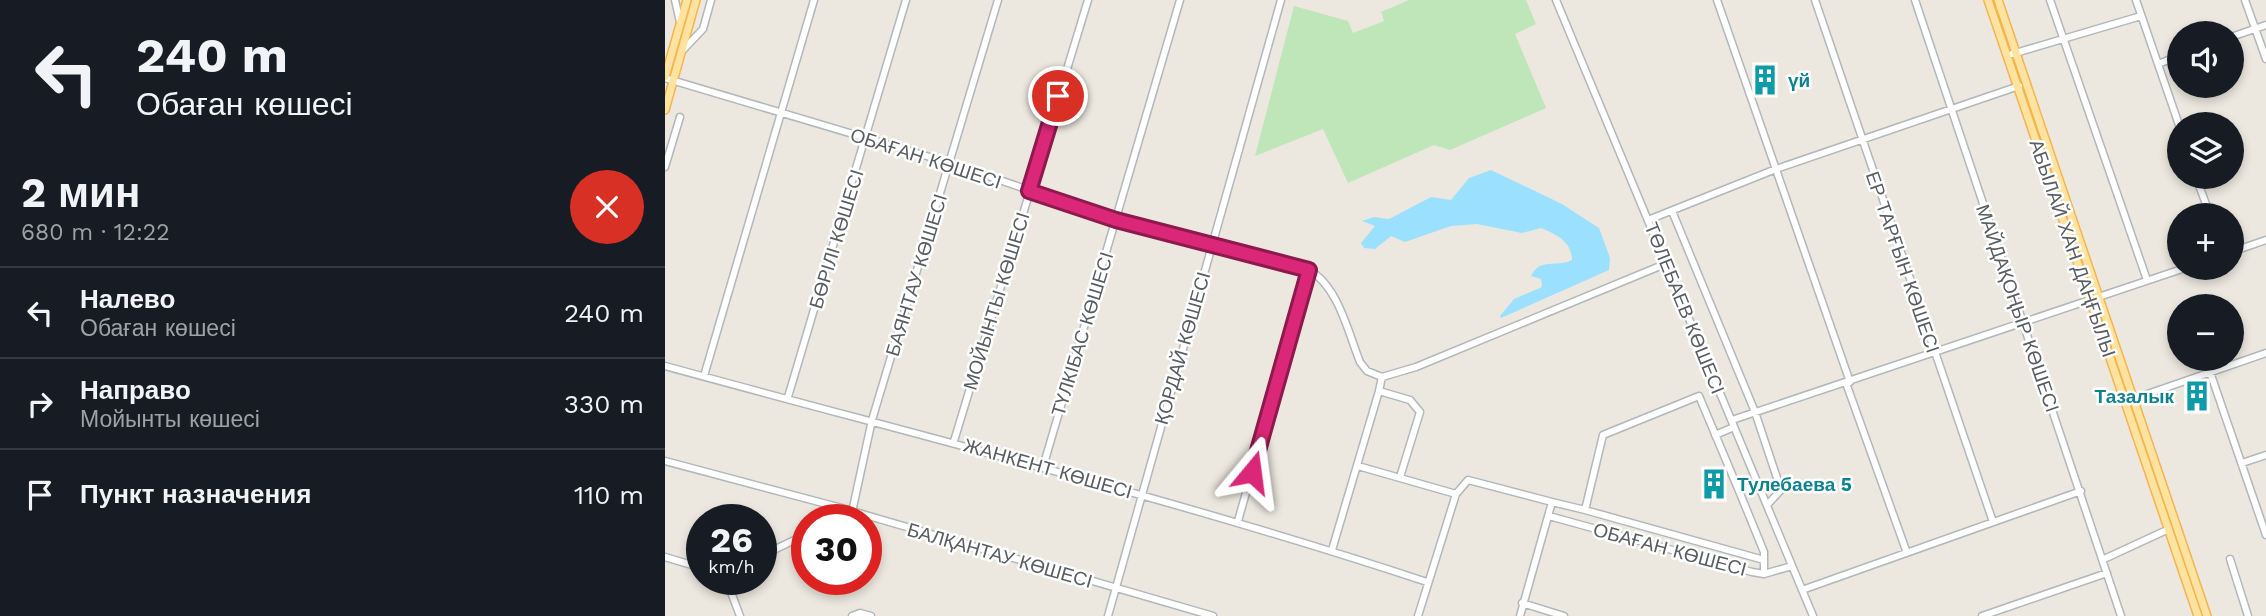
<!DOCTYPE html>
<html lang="ru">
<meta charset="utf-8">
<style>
:root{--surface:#171b24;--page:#20242c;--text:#f1f3f6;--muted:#9ea1a6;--line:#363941}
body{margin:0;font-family:"Work Sans",sans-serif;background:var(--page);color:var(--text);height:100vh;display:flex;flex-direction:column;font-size:26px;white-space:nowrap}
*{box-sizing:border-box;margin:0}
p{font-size:23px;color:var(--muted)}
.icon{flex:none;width:38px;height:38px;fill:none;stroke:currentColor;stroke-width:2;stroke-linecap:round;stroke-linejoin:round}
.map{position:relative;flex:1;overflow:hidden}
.side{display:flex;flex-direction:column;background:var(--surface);width:665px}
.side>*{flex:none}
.guide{background:#171b24;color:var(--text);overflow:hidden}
.tools{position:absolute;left:1502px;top:21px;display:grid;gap:14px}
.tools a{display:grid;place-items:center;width:77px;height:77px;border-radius:50%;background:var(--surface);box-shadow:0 4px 10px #0003;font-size:35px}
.speed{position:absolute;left:21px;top:504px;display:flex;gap:14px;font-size:35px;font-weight:700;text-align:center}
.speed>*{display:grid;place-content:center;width:91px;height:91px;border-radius:50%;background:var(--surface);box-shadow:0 4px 10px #0003;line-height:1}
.speed small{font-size:18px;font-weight:400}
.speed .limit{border:10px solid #d22;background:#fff;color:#111}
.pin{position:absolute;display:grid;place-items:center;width:60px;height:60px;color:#fff;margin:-30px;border:4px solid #fff;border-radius:50%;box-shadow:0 2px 7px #0007}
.me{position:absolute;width:77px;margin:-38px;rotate:16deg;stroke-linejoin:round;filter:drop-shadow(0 0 5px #0008)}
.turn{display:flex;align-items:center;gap:24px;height:147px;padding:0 21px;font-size:32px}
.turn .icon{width:91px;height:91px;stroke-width:2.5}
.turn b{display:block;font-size:49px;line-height:60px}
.round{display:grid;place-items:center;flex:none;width:74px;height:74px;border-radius:37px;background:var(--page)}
.head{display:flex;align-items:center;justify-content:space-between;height:119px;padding:0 21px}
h1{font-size:42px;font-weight:700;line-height:52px}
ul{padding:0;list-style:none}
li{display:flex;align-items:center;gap:21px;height:91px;padding:0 21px;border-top:2px solid var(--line)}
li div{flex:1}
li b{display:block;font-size:26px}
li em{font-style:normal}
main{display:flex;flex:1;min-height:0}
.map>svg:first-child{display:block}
.green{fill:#bfe6b9}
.water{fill:#9ce0ff}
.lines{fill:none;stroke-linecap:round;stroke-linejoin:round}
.minor-casing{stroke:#b2b7bb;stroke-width:9}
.major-casing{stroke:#f7b34d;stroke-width:10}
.minor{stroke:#fff;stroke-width:6}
.major{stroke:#ffe4a1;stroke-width:7}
.route-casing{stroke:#8e194d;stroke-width:18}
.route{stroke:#db2777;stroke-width:12}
.labels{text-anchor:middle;stroke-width:5;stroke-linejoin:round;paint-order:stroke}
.culture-label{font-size:19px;font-weight:bold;fill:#0d838f;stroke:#fff;text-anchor:start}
.street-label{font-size:19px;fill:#585d61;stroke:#fff}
</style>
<main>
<section class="side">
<div class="guide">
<div class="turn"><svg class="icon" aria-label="left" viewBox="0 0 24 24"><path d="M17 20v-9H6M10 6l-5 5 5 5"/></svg><div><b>240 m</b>Обаған көшесі</div></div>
</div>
<div class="head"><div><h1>2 мин</h1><p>680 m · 12:22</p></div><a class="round" style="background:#d93025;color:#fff"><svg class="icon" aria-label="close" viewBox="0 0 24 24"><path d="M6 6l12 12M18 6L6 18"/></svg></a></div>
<ul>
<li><svg class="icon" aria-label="left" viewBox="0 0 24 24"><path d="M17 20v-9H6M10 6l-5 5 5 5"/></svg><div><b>Налево</b><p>Обаған көшесі</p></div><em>240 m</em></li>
<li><svg class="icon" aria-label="right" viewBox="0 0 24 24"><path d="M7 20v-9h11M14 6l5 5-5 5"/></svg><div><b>Направо</b><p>Мойынты көшесі</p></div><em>330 m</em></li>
<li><svg class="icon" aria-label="arrive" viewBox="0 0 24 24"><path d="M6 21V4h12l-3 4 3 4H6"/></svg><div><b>Пункт назначения</b></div><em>110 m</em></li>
</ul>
</section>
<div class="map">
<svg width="1601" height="616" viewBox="0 0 1601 616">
<rect width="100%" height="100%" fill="#ece8df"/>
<path class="green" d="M744 0H861L871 24 850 34 881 108 785 150 769 145 683 183 658 129 590 156 629 6 683 21 688 33 719 21 716 12Z"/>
<path class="water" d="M826 170 897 204 934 228 945 258 944 270 836 318 835 316 849 299 877 287 876 279 866 276C875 257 891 268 907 260 907 242 891 234 876 228L857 233 812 224 786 226 740 242 726 236 710 249 699 248 696 243 710 226 697 221 709 217 724 219 766 197 786 200 804 178Z"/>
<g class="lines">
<g class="minor-casing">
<path id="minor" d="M10 0 15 22
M891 0 1148 616
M1052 0 1185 382
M1150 0 1328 522
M1250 0 1456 616
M1385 0 1482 280
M1471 0 1514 125
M1580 0 1601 59
M1566 37 1601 25
M18 50 38 29 46 0
M1347 54 1476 16
M1493 64 1514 56
M0 78 285 163 451 220 644 270C673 286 683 332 695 362L702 371 717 377 714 391 745 400 755 412 735 477
M0 167 15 117
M1531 177 1545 215
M1007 211 1090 412 1116 490 1102 505
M983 220 1111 169 1354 86
M1566 252 1601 240
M0 366C255 436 511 499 762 582
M1545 372 1601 535
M39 376 149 0
M717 377 751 367 1000 264
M1181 383 1242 553
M123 397 241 0
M1468 399 1601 353
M1067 420 1520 268
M1050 435 1069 427
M289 441 423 0
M0 461 173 507 548 616
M1577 463 1601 455
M693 466 791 494 753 616
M378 467 515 0
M1093 484 1074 491 1034 396 938 435 920 510 1099 560
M1074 491 1099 552V574
M791 494 803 480 887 502
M884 516 1087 572 1099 574 1127 566
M170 520 187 512 207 420 333 0
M573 521 644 270
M667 550 714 391
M96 556 142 534
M0 557 37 568
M1439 559 1504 529
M1565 559 1583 616
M61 579 75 616
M1137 590 1416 491
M857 603 899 616
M187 616 195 613 206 616
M443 616 616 0
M855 616 887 502 920 510
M1317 616 1442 573"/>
</g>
<g class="major-casing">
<path id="major" d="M1323 0 1533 616
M1333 0 1542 616
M0 77 22 0
M0 110 31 0"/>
</g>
<use href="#minor" class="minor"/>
<use href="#major" class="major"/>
</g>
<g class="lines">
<g class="route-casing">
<path id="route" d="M393 96 364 191 451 220 644 270 587 472"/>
</g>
<use href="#route" class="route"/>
</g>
<defs>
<g id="building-bare" transform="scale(2.415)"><path d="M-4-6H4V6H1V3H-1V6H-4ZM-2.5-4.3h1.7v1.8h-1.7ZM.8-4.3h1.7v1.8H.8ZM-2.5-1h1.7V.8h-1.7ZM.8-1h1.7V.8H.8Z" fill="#0f9aa8" stroke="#fff" stroke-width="2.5" paint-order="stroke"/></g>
</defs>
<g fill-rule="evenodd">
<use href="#building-bare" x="1100" y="80"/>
<use href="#building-bare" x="1532" y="396"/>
<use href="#building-bare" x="1049" y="484"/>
</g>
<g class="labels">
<g class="culture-label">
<text x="1123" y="87">үй</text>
<text x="1509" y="403" text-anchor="end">Тазалык</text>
<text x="1072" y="491">Тулебаева 5</text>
</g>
<g class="street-label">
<text transform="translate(261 158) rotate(18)" y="7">ОБАҒАН КӨШЕСІ</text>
<text transform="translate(171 239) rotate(-73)" y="7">БӨРІЛІ КӨШЕСІ</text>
<text transform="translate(1408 248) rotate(71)" y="7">АБЫЛАЙ ХАН ДАҢҒЫЛЫ</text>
<text transform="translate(1238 262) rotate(71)" y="7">ЕР ТАРҒЫН КӨШЕСІ</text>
<text transform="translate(251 275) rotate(-73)" y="7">БАЯНТАУ КӨШЕСІ</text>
<text transform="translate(331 301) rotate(-73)" y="7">МОЙЫНТЫ КӨШЕСІ</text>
<text transform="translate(1020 308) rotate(68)" y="7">ТӨЛЕБАЕВ КӨШЕСІ</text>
<text transform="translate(1353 308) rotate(71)" y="7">МАЙДАҚОҢЫР КӨШЕСІ</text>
<text transform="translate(417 334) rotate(-73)" y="7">ТҮЛКІБАС КӨШЕСІ</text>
<text transform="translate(517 348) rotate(-74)" y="7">ҚОРДАЙ КӨШЕСІ</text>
<text transform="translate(383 468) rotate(16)" y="7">ЖАНКЕНТ КӨШЕСІ</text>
<text transform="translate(1005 549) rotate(15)" y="7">ОБАҒАН КӨШЕСІ</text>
<text transform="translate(335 555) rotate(16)" y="7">БАЛҚАНТАУ КӨШЕСІ</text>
</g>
</g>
</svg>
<div class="tools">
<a><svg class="icon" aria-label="sound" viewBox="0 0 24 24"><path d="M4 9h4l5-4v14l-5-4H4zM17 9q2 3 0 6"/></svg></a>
<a><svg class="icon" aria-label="layers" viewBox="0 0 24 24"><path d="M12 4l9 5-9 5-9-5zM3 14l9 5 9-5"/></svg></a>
<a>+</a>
<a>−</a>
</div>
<div class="speed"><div>26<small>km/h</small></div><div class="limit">30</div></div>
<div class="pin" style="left:393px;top:96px;background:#d93025"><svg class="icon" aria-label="arrive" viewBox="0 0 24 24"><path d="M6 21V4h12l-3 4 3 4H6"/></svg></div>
<svg class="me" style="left:587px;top:472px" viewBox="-20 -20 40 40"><path d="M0-17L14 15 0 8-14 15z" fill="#db2777" stroke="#fff" stroke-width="4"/></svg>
</div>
</main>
